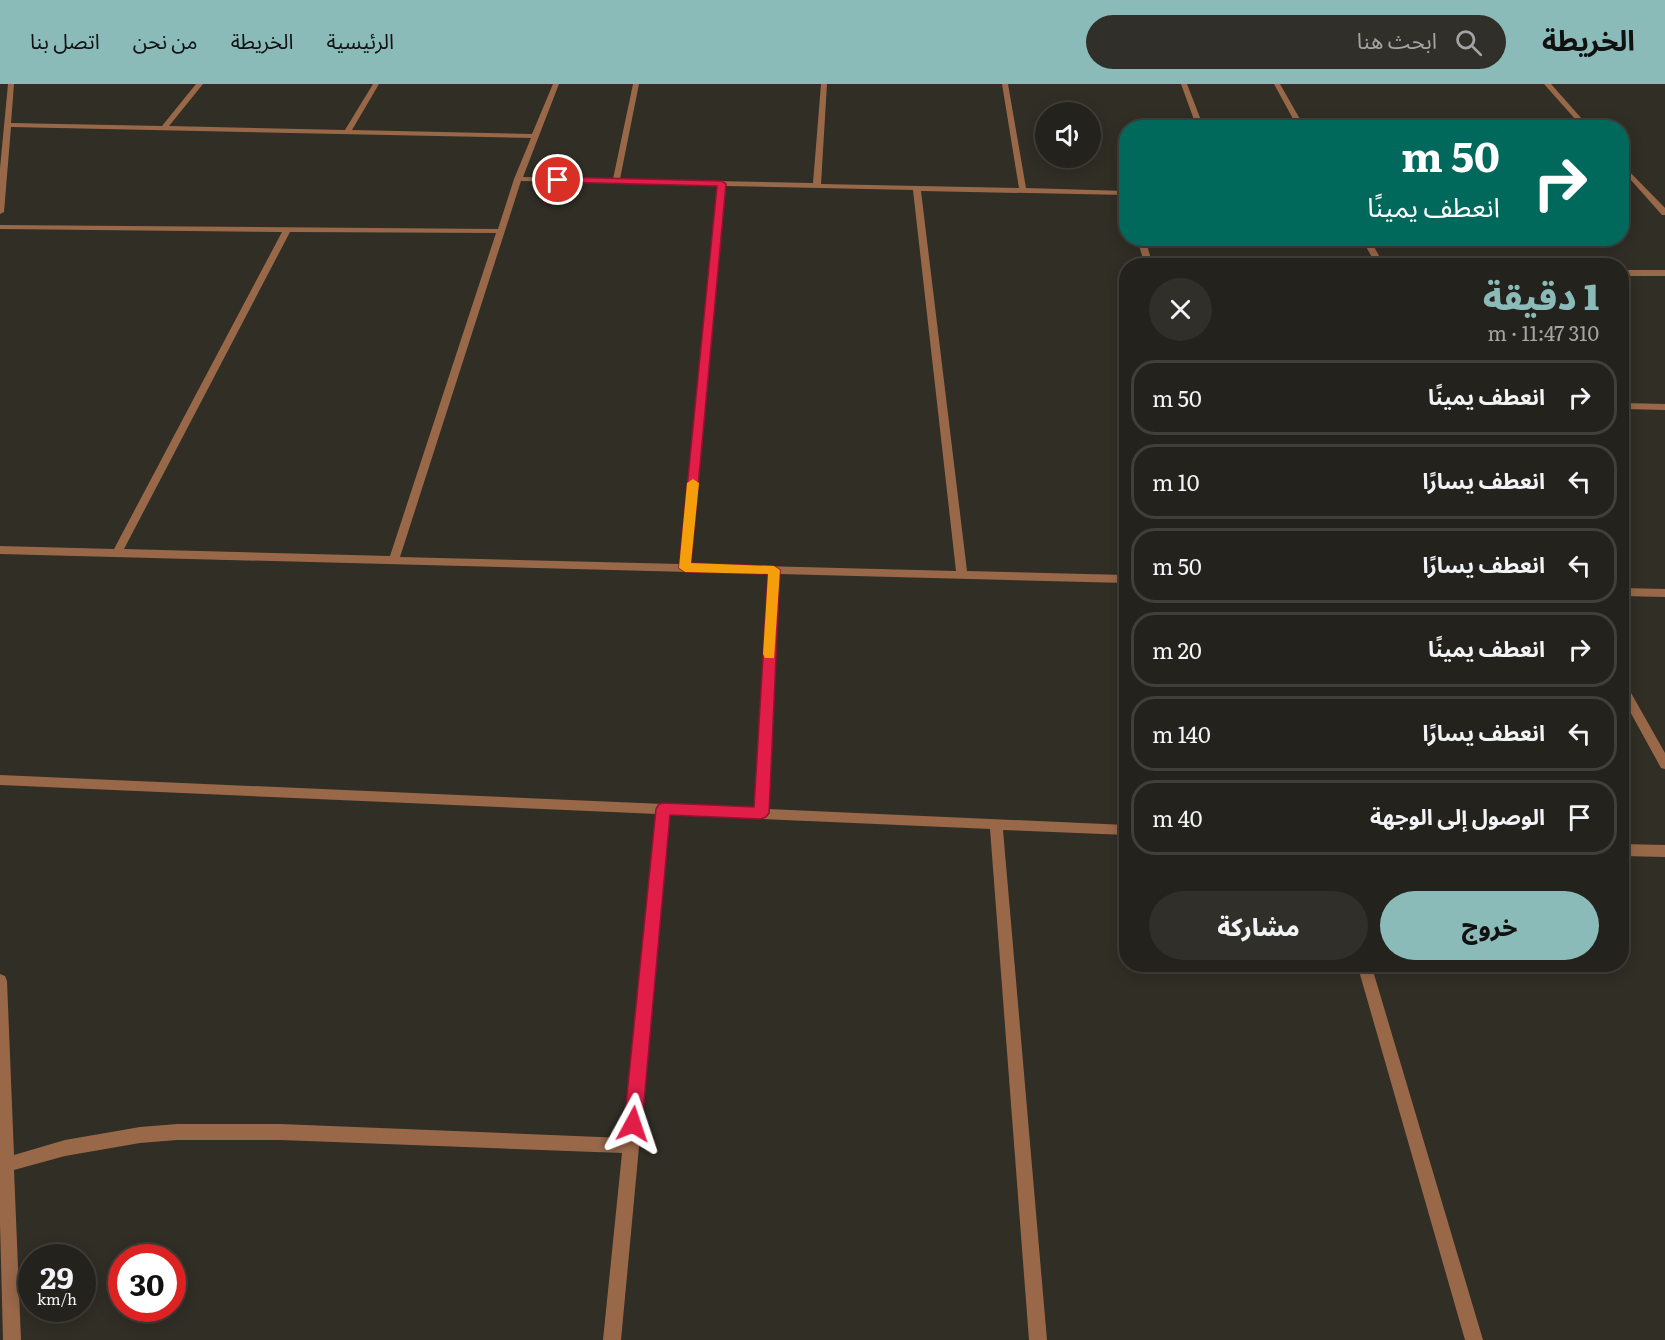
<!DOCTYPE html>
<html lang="ar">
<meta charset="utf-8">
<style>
:root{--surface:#24221c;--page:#302f29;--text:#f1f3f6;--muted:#a3a4a3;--line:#413f3b;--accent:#8bbbb9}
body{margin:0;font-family:Literata,"Noto Sans Arabic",serif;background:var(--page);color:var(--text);direction:rtl;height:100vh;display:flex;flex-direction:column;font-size:22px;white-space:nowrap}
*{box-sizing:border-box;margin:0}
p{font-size:20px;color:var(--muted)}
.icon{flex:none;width:33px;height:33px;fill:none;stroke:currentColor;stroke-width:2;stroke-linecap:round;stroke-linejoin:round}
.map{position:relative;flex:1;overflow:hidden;direction:ltr}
.drawer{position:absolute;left:1119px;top:174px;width:510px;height:714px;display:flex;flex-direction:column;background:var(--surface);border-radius:24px;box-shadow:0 3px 15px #0003,0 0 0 2px var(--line);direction:rtl}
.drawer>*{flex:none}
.banner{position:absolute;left:1119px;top:36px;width:510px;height:126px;border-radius:24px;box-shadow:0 3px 15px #0003,0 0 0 2px var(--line);direction:rtl;background:#00695c;color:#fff;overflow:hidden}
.buttons{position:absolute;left:1035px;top:18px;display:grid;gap:12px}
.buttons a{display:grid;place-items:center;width:66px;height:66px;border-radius:50%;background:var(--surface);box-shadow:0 3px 15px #0003,0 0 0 2px var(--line);font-size:30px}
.speed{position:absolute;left:18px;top:1160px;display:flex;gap:12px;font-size:30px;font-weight:700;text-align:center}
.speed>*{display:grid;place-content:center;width:78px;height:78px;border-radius:50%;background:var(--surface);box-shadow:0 3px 15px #0003,0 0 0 2px var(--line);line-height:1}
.speed small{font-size:15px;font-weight:400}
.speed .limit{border:9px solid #d22;background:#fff;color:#111}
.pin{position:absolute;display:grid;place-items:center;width:51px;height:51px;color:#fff;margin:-26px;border:3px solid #fff;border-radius:50%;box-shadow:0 2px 6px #0007}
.me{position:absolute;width:66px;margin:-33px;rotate:5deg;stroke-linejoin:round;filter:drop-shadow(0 0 4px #0008)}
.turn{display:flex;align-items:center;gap:21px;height:126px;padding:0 30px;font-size:27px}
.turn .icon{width:78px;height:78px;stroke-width:2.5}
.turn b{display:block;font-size:42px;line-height:51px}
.round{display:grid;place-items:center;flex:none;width:63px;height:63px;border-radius:32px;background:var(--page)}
.summary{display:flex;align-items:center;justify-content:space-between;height:102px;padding:0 30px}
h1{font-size:36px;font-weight:800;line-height:45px;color:var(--accent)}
.button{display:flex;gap:12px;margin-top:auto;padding:12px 30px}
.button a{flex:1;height:69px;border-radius:36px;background:var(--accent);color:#111;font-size:24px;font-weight:800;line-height:69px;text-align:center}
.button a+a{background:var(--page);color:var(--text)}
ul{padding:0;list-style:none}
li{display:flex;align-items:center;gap:18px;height:75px;margin:0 12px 9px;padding:0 18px;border:3px solid var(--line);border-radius:24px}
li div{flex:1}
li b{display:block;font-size:22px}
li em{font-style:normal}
header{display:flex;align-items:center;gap:36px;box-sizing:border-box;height:84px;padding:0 30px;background:var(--accent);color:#111}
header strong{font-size:28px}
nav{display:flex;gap:33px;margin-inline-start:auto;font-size:21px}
.search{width:420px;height:54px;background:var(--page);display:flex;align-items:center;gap:15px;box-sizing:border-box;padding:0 21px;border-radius:33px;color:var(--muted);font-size:22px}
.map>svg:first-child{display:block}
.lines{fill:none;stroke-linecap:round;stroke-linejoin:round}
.street{fill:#996849;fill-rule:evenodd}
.route{fill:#e11d48;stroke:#92132f;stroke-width:1.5}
.slow{fill:#f59e0b}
</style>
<header>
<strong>الخريطة</strong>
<div class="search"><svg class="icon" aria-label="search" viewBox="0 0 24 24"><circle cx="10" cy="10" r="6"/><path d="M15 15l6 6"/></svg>ابحث هنا</div>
<nav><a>الرئيسية</a><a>الخريطة</a><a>من نحن</a><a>اتصل بنا</a></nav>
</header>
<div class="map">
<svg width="1665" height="1256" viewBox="0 0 1665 1256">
<rect width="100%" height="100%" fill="#302e25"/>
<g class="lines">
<path class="street" d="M8 0H14L11 39 162 42 196 0H203L169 42 345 46 373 0H379L352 46 532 50 553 0H559L523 93 613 95 633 0H639L620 95 813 99 821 0H827L821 100 1019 104 1002 0H1008L1026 104 1126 107V111L921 107 967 487 1126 491V499L779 490 768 725 1126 741V751L1003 746 1047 1256H1029L990 745 670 731 621 1256H603L622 1069 281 1056H177L140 1059 65 1072 14 1086 21 1256H3L0 1139V890L5 892 7 897 14 1071 65 1056 140 1043 177 1040H281L624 1054 657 730 0 701V691L755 724 768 490 0 470V462L114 465 282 148 0 145V141L498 145 514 95 531 54 11 43 4 128 0 130V84ZM521 97 718 102 680 480 400 473ZM726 102 913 106 956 487 691 480ZM290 148 496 149 390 472 124 465Z
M1181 0H1187L1204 44H1197Z
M1274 0H1280L1305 44H1298Z
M1544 0H1551L1590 44H1583Z
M1622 80 1665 124V131H1662L1622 86Z
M1137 154H1145L1153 182H1145Z
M1361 154H1369L1385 182H1377Z
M1622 186H1665V192H1622Z
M1622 319 1665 320V326L1622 325Z
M1622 504 1665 505V513L1622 512Z
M1622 598 1626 600 1665 669V685L1661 684 1622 613Z
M1622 760 1665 761V773L1622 772Z
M1357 880H1371L1483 1256H1465Z"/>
</g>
<path class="route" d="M558 93 722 97 726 100 691 479 774 482 780 486 769 729 766 733 761 735 670 731 642 1040 639 1046 633 1049 627 1046 624 1040 656 725 659 720 664 719 754 723 768 490 685 488 679 484 717 102 554 98V94Z"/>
<path class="slow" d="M693 395 699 399 691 479 774 482 780 486 774 574H765L763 570 768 490 685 488 679 484 687 399Z"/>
</svg>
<div class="buttons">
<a><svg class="icon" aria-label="sound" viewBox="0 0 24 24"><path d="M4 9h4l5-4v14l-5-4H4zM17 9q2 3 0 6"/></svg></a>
</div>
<div class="speed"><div>29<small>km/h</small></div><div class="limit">30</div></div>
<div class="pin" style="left:558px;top:96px;background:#d93025"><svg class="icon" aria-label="arrive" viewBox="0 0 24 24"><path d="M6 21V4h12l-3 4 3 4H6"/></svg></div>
<svg class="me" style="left:633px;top:1040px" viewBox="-20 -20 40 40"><path d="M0-17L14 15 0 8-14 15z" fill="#e11d48" stroke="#fff" stroke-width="4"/></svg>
<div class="banner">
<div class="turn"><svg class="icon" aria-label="right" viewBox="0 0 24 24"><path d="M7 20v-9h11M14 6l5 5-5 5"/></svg><div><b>50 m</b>انعطف يمينًا</div></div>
</div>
<section class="drawer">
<div class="summary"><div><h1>1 دقيقة</h1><p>310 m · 11:47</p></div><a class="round"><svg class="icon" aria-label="close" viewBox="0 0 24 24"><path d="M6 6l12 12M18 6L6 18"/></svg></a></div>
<ul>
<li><svg class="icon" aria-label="right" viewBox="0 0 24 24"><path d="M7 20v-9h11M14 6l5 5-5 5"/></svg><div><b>انعطف يمينًا</b></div><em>50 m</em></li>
<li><svg class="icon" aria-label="left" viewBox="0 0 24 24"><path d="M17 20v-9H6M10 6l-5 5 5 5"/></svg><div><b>انعطف يسارًا</b></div><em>10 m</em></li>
<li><svg class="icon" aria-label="left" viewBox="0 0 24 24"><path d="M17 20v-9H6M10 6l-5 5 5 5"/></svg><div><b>انعطف يسارًا</b></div><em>50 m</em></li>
<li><svg class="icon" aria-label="right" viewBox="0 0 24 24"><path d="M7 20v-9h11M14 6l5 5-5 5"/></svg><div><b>انعطف يمينًا</b></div><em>20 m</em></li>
<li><svg class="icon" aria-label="left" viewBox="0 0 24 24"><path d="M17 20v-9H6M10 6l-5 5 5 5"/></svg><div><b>انعطف يسارًا</b></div><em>140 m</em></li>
<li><svg class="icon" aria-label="arrive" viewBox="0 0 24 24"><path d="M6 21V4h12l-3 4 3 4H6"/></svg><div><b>الوصول إلى الوجهة</b></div><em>40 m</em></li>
</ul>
<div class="button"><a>خروج</a><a>مشاركة</a></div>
</section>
</div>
